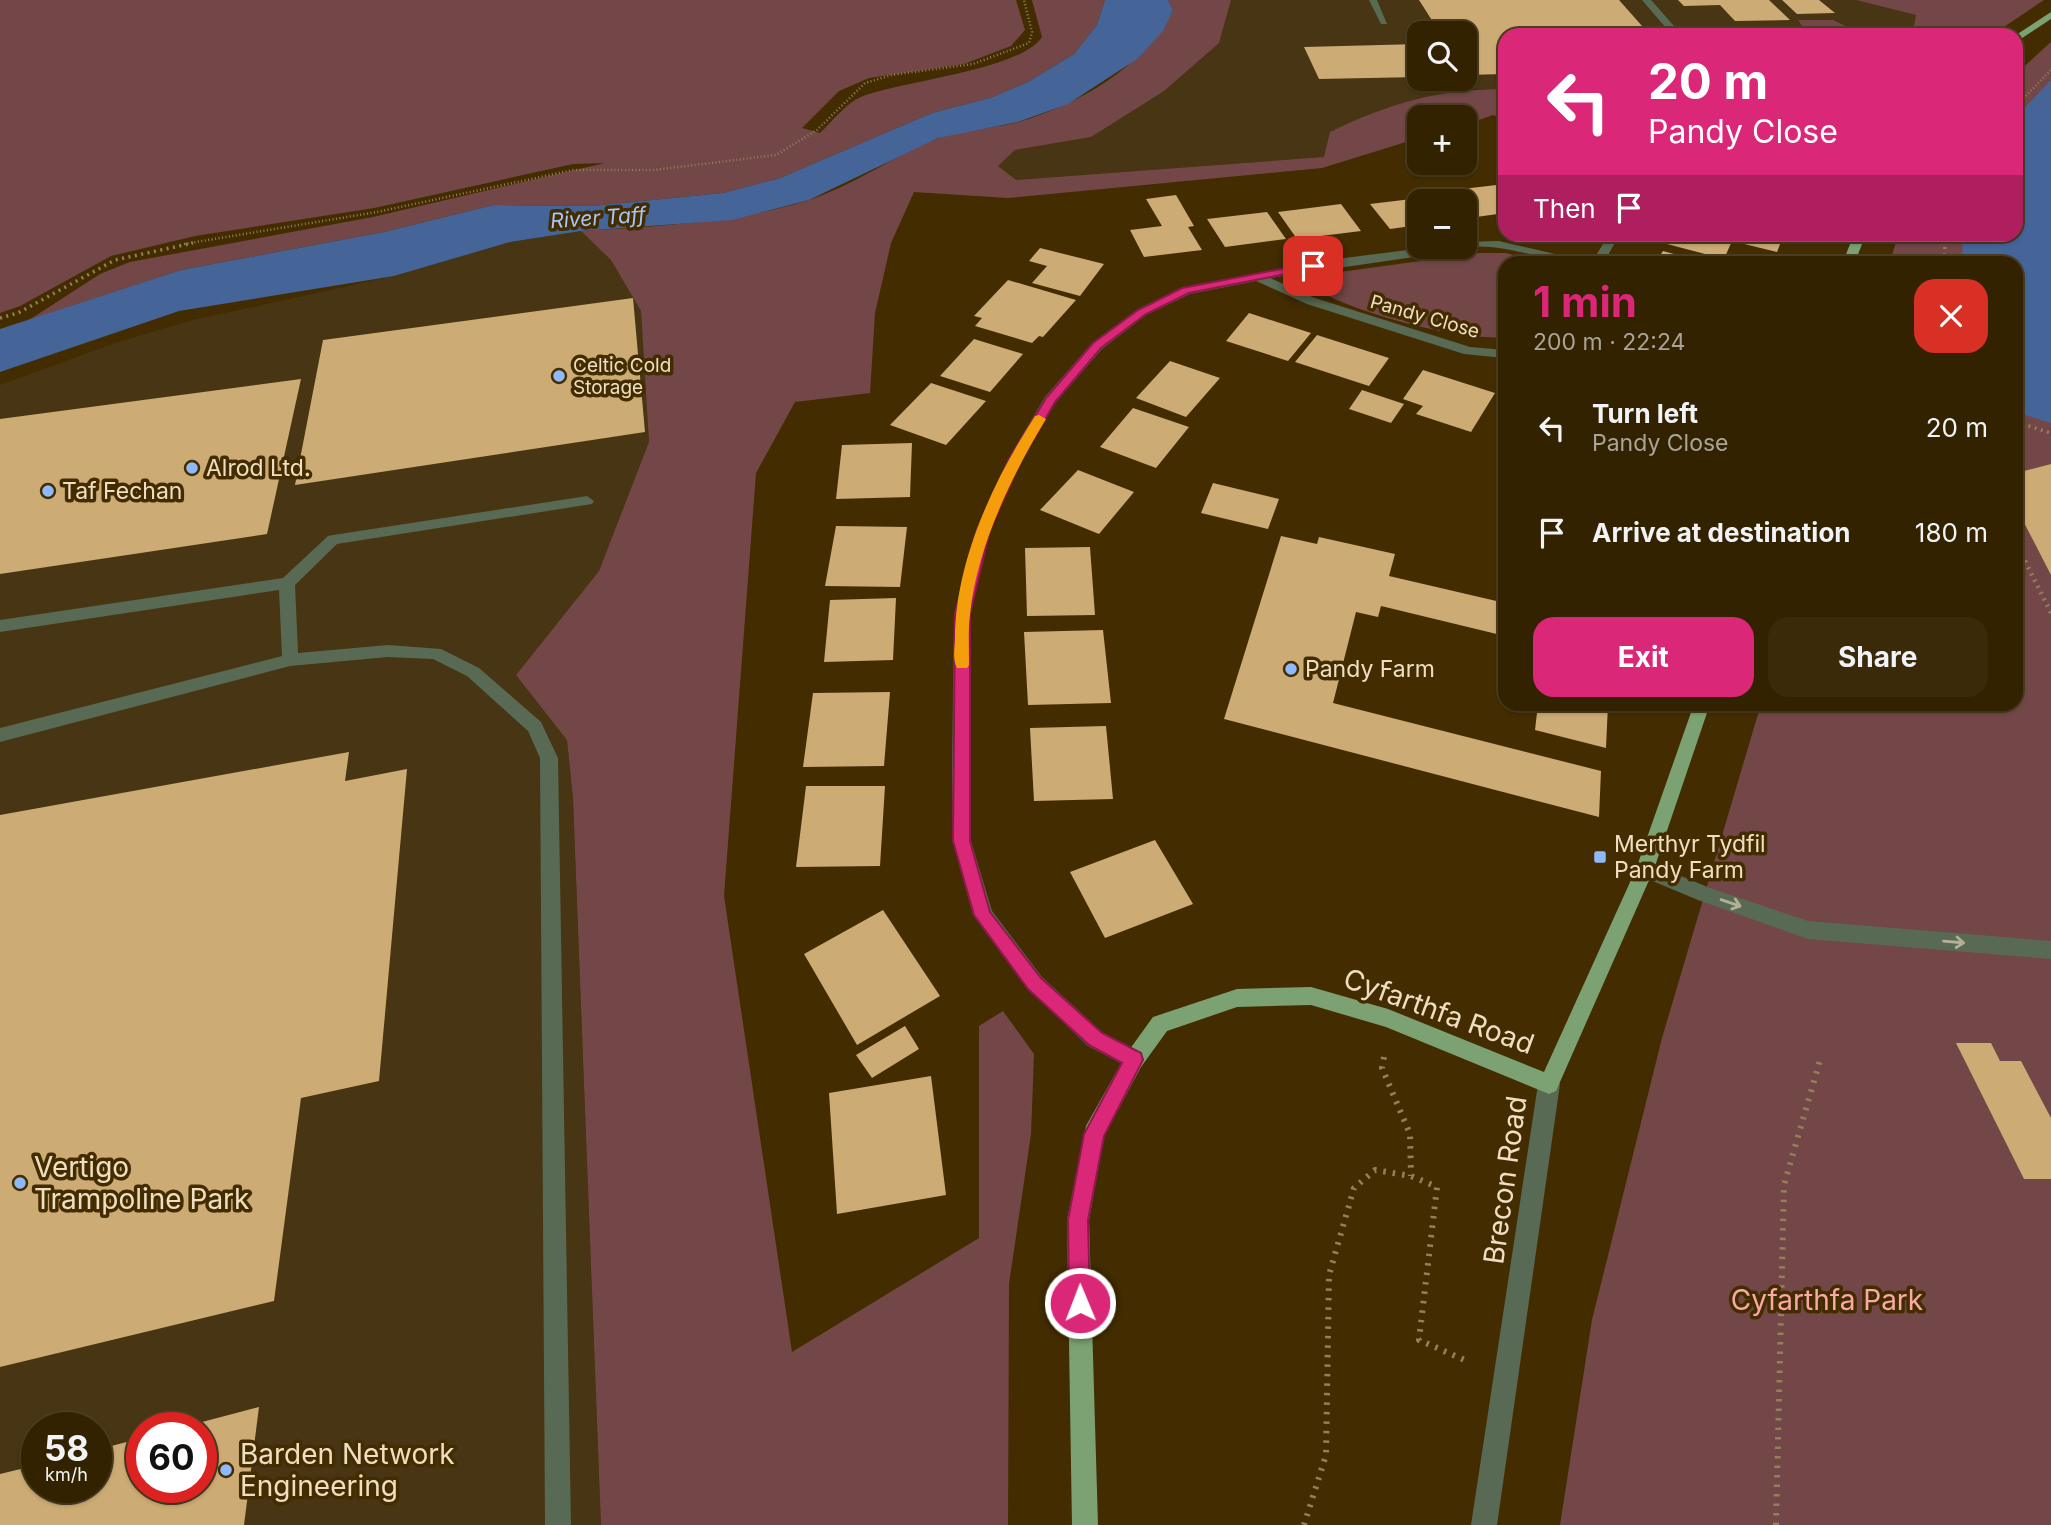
<!DOCTYPE html>
<meta charset="utf-8">
<style>
:root{--surface:#322200;--page:#3a2a0a;--text:#f1f3f6;--muted:#a8a499;--line:#4d3f22;--accent:#db2777}
body{margin:0;font-family:Inter,sans-serif;background:var(--page);color:var(--text);height:100vh;display:flex;flex-direction:column;font-size:26px;white-space:nowrap}
*{box-sizing:border-box;margin:0}
p{font-size:23px;color:var(--muted)}
.icon{flex:none;width:38px;height:38px;fill:none;stroke:currentColor;stroke-width:2;stroke-linecap:round;stroke-linejoin:round}
.map{position:relative;flex:1;overflow:hidden}
.panel{position:absolute;left:1498px;top:256px;width:525px;height:455px;display:flex;flex-direction:column;background:var(--surface);border-radius:21px;box-shadow:0 2px 5px #0004,0 0 0 2px var(--line)}
.panel>*{flex:none}
.banner{position:absolute;left:1498px;top:28px;width:525px;height:214px;border-radius:21px;box-shadow:0 2px 5px #0004,0 0 0 2px var(--line);background:#db2777;color:#fff;overflow:hidden}
.controls{position:absolute;left:1407px;top:21px;display:grid;gap:14px}
.controls a{display:grid;place-items:center;width:70px;height:70px;border-radius:14px;background:var(--surface);box-shadow:0 2px 5px #0004,0 0 0 2px var(--line);font-size:35px}
.speed{position:absolute;left:21px;top:1412px;display:flex;gap:14px;font-size:35px;font-weight:700;text-align:center}
.speed>*{display:grid;place-content:center;width:91px;height:91px;border-radius:50%;background:var(--surface);box-shadow:0 2px 5px #0004,0 0 0 2px var(--line);line-height:1}
.speed small{font-size:18px;font-weight:400}
.speed .limit{border:10px solid #d22;background:#fff;color:#111}
.pin{position:absolute;display:grid;place-items:center;width:60px;height:60px;color:#fff;margin:-30px;border-radius:14px;box-shadow:0 4px 10px #0006}
.me{position:absolute;width:77px;margin:-38px;rotate:359deg;stroke-linejoin:round;filter:drop-shadow(0 0 5px #0008)}
.turn{display:flex;align-items:center;gap:24px;height:147px;padding:0 35px;font-size:32px}
.turn .icon{width:91px;height:91px;stroke-width:2.5}
.turn b{display:block;font-size:49px;line-height:60px}
.then{display:flex;align-items:center;height:66px;padding:0 35px;background:#0003;gap:14px;font-size:26px}
.round{display:grid;place-items:center;flex:none;width:74px;height:74px;border-radius:21px;background:var(--page)}
.head{display:flex;align-items:center;justify-content:space-between;height:119px;padding:0 35px}
h1{font-size:42px;font-weight:700;line-height:52px;color:var(--accent)}
.button{display:flex;gap:14px;margin-top:auto;padding:14px 35px}
.button a{flex:1;height:80px;border-radius:21px;background:var(--accent);color:#fff;font-size:28px;font-weight:700;line-height:80px;text-align:center}
.button a+a{background:var(--page);color:var(--text)}
ul{padding:0;list-style:none}
li{display:flex;align-items:center;gap:21px;height:105px;padding:0 35px}
li div{flex:1}
li b{display:block;font-size:26px}
li em{font-style:normal}
.map>svg:first-child{display:block}
.built{fill:#473513;fill-rule:evenodd}
.green{fill:#734747}
.water{fill:#456599}
.building{fill:#ccab74}
.lines{fill:none;stroke-linecap:round;stroke-linejoin:round}
.path-far3{stroke:#937f5a;stroke-width:2.5;stroke-dasharray:1 2.5;stroke-linecap:butt}
.path-far2{stroke:#937f5a;stroke-width:3.5;stroke-dasharray:2 4.5;stroke-linecap:butt}
.path-far1{stroke:#937f5a;stroke-width:4.5;stroke-dasharray:2 5;stroke-linecap:butt}
.path{stroke:#937f5a;stroke-width:6;stroke-dasharray:2.5 7;stroke-linecap:butt}
.service{fill:#586a54;fill-rule:evenodd}
.minor{fill:#586a54;fill-rule:evenodd}
.primary{fill:#7ca273;fill-rule:evenodd}
.oneway{stroke:#b3b096}
.route{fill:#db2777;stroke:#8e194d;stroke-width:2}
.slow{fill:#f59e0b}
.poi-dot{fill:#8eb9fd;stroke:#432d00;stroke-width:2.5}
.labels{text-anchor:middle;stroke-width:7;stroke-linejoin:round;paint-order:stroke}
.far-street-label{font-size:19px;fill:#efdec2;stroke:#432d00}
.far-poi-label{font-size:19px;fill:#efdec2;stroke:#432d00;text-anchor:start}
.far-water-label{font-size:21px;font-style:italic;fill:#a8c5f4;stroke:#432d00}
.poi-label{font-size:23px;fill:#efdec2;stroke:#432d00;text-anchor:start}
.near-street-label{font-size:28px;fill:#efdec2;stroke:#432d00}
.near-poi-label{font-size:28px;fill:#efdec2;stroke:#432d00;text-anchor:start}
.near-park-label{font-size:28px;fill:#f9a7a7;stroke:#432d00}
</style>
<div class="map">
<svg width="2051" height="1525" viewBox="0 0 2051 1525">
<rect width="100%" height="100%" fill="#432d00"/>
<path class="built" d="M1231 0H1856L1916 15 1913 31 1886 35H1864L1833 20H1799L1808 35H1505V89H1459L1324 157 1016 180 997 166 1015 150 1091 137 1219 43ZM1419 33H1465V79H1419Z
M581 231 611 260 641 311 649 442 599 571 516 675 567 739 573 798 601 1525H0V385L115 343 193 320 394 276 510 242ZM37 1428H96V1488H37ZM142 1428H201V1488H142Z"/>
<path class="green" d="M0 0H1016L1025 30 1011 46 964 64 869 78 839 91 802 128 820 133C832 122 846 103 861 97 901 81 1021 70 1042 37L1032 0H1105L1097 25 1074 54 1028 82 990 98 932 113 780 178 723 193 592 206 494 205 384 232 181 270 29 320 100 274 130 262 373 217 605 163 573 164 374 208 195 236 111 256 20 306 0 313Z
M1168 0H1231L1219 43 1164 91 1091 137 1015 150 998 166 1016 180 1324 157 1330 132C1390 103 1438 89 1505 89V119L1493 115 1465 125V117H1419V138L1322 168 1008 198 914 192 891 243 875 313 870 393 795 402 756 473 724 896 792 1352 979 1238V1026L1003 1011 1034 1054 1031 1134 1009 1284 1008 1525H601L573 798 567 740 516 675 599 571 649 442 641 311 611 260 581 231C658 226 733 223 806 201 851 187 892 157 936 139 962 129 992 129 1019 122 1079 104 1144 67 1173 10Z
M1856 0H2044L1992 35H1886L1913 31 1916 15Z
M1798 20H1833L1864 35H1808Z
M2051 42V1525H1560L1592 1320 1662 1038 1761 704H2016V262H1890L1898 235 2016 234V74Z
M1479 253H1506L1540 262H1505V337C1460 341 1359 314 1319 291L1317 281 1333 273Z"/>
<path class="water" d="M1105 0H1168L1173 10 1163 31 1137 59 1068 104 1018 122 938 138 809 200 732 220 581 231 510 242 394 276 179 311 0 372V329L181 270 384 232 494 205 592 206 723 193 780 178 932 113 990 98 1028 82 1074 54 1097 25Z
M2051 80V423L2016 412V262H1962L1963 235 2016 234V117Z"/>
<path class="building" d="M1419 0H1619L1650 35H1505V74L1465 75V33H1440Z
M1678 0H1769L1790 20 1735 21 1720 5 1684 6Z
M1782 0H1819L1835 13 1797 14Z
M1419 44V77L1319 79 1304 47Z
M1505 184V213L1469 218 1465 213V201H1454L1445 191Z
M1176 195 1194 226 1188 227 1202 250 1144 257 1130 230 1162 226 1146 199Z
M1428 197 1432 201H1419V225L1390 229 1370 204Z
M1341 204 1361 231 1297 239 1278 212Z
M1267 212 1286 239 1225 247 1207 219Z
M1672 234H1784L1777 252 1732 241 1724 259 1667 244Z
M1040 248 1104 264 1080 296 1032 283 1047 266 1029 261Z
M1663 251 1703 262H1656Z
M1008 280 1076 300 1043 337 1039 336 1032 343 975 326 982 318 974 316Z
M633 298 645 432 295 485 323 340Z
M1249 313 1311 333 1288 361 1226 341Z
M1317 335 1389 358 1369 386 1295 362Z
M974 339 1023 354 990 392 940 376Z
M1170 361 1220 378 1186 417 1136 398Z
M1423 370 1495 393 1471 432 1416 414 1423 406 1403 399Z
M301 379 267 534 0 574V419Z
M931 383 986 401 946 445 890 425Z
M1362 390 1404 404 1391 423 1349 409Z
M1133 408 1189 427 1156 468 1100 447Z
M912 443 910 497 836 499 842 445Z
M2051 464V575L2016 507V501L2022 502 2017 492V480L2024 471Z
M1078 470 1134 492 1099 534 1040 510Z
M1213 483 1279 499 1268 529 1201 513Z
M836 526 907 527 900 587 825 586Z
M1281 536 1317 544 1319 537 1395 554 1389 576 1505 603V636L1381 606 1378 617 1356 612 1333 703 1601 771 1599 817 1224 719Z
M1090 547 1095 615 1027 616 1025 548Z
M896 598 893 660 824 662 830 600Z
M1103 630 1111 703 1028 705 1024 632Z
M890 692 884 766 803 767 813 693Z
M1538 704H1608L1606 748 1535 730Z
M1106 726 1113 799 1034 801 1030 728Z
M349 752 345 781 407 769 379 1081 301 1098 274 1301 0 1367V815Z
M806 786H885L880 866 796 867Z
M1155 840 1193 904 1105 938 1070 872Z
M883 910 940 996 857 1045 804 954Z
M905 1026 919 1049 872 1078 856 1055Z
M1956 1043H1991L2000 1061H2021L2051 1118V1179H2024Z
M931 1076 946 1195 837 1214 829 1093Z
M259 1407 244 1525H0V1474L37 1465V1488H96V1450L142 1438V1488H201V1428L183 1427Z"/>
<g class="lines">
<path class="path-far3" d="M2016 106 2051 70
M184 244 377 212 573 170H654L776 155 817 130 865 83 892 75 973 64 1029 43 1032 32 1024 0
M1945 244V234"/>
<path class="path-far2" d="M1944 262 1945 243
M0 318 18 313 115 260 193 243
M2016 422 2051 433
M2016 543 2026 563"/>
<path class="path-far1" d="M2025 561 2051 613"/>
<path class="path" d="M1384 1057 1382 1068 1410 1134 1411 1176
M1304 1525 1326 1455 1329 1275 1354 1188 1375 1170 1411 1176 1437 1187 1419 1340 1467 1361
M1776 1525 1784 1185 1821 1057"/>
<path class="service" d="M1369 0H1377L1387 24H1381Z
M1642 0H1651L1682 35H1672Z
M587 496 594 501 592 504 337 544 295 585 298 653 388 645 441 649 479 668 541 722 558 758 571 1525H545L540 758 528 731 467 676 433 659 388 657 290 666 0 742V728L282 656 279 590 0 632V620L283 578 328 536 333 535Z
M1645 861 1710 888 1808 921 2051 941V959L1808 939 1698 900 1638 875 1636 869 1638 863Z"/>
<path class="minor" d="M1609 234H1620L1604 262H1592Z
M1499 241 1589 262C1549 266 1491 235 1455 251L1270 278 1315 298 1470 347 1505 350V358L1464 354 1307 304 1256 281 1190 294 1146 315 1102 349 1056 402 1021 461 990 530 970 614 971 841 992 911 1042 977 1102 1032 1141 1053 1144 1060 1141 1067 1134 1070 1088 1046 1028 989 973 915 953 841 952 770 954 614 976 530 1007 461 1045 397 1092 343 1138 309 1182 288 1313 262 1431 247H1465V242Z
M1549 1074 1556 1077 1560 1084 1497 1525H1471L1538 1084 1542 1077Z"/>
<path class="primary" d="M2051 12V19L2016 42V35Z
M1854 234H1866L1855 262H1843Z
M1694 704H1710L1654 869 1556 1091 1549 1094 1386 1027 1311 1005 1237 1007 1167 1031 1141 1067 1104 1136 1089 1220 1098 1525H1072L1067 1220 1086 1126 1127 1053 1153 1017 1237 989 1311 987 1388 1009 1544 1072 1636 869Z"/>
</g>
<defs><path id="oneway-shaft" d="M-6 0H5M1.5-3L5.5 0L1.5 3" fill="none" stroke-width="1.6" stroke-linecap="round" stroke-linejoin="round" transform="scale(1.75)"/></defs>
<g class="oneway">
<use href="#oneway-shaft" transform="translate(1731 903) rotate(19)"/>
<use href="#oneway-shaft" transform="translate(1954 942) rotate(5)"/>
</g>
<path class="route" d="M1313 263 1317 264V268L1189 293 1146 314 1101 348 1055 402 1021 461 990 530 970 614V841L990 912 1041 978 1102 1033 1141 1053 1143 1060 1104 1136 1088 1220 1090 1303 1087 1310 1080 1314 1072 1310 1069 1303 1068 1220 1084 1134 1122 1063 1089 1045 1028 989 974 915 953 841 955 614 977 530 1008 461 1046 398 1093 343 1138 310 1182 288Z"/>
<path class="slow" d="M1039 415 1046 419C1012 475 976 549 970 615 968 631 969 648 969 665L967 668H957C952 659 955 647 955 637 956 559 994 480 1035 416Z"/>
<g class="poi-dot">
<circle cx="559" cy="376" r="7"/>
<circle cx="192" cy="468" r="7"/>
<circle cx="48" cy="491" r="7"/>
<circle cx="1291" cy="669" r="7"/>
<rect x="1593" y="850" width="14" height="14" rx="3.5"/>
<circle cx="20" cy="1183" r="7"/>
<circle cx="226" cy="1470" r="7"/>
</g>
<g class="labels">
<g class="far-street-label">
<text transform="translate(1425 316) rotate(16)" y="7">Pandy Close</text>
</g>
<g class="far-poi-label">
<text x="573" y="372">Celtic Cold<tspan x="573" dy="22">Storage</tspan></text>
</g>
<g class="far-water-label">
<text transform="translate(598 218) rotate(-4)" y="7">River Taff</text>
</g>
<g class="poi-label">
<text x="206" y="476">Alrod Ltd.</text>
<text x="62" y="499">Taf Fechan</text>
<text x="1305" y="677">Pandy Farm</text>
<text x="1614" y="852">Merthyr Tydfil<tspan x="1614" dy="26">Pandy Farm</tspan></text>
</g>
<g class="near-street-label">
<text transform="translate(1439 1011) rotate(20)" y="10">Cyfarthfa Road</text>
<text transform="translate(1505 1180) rotate(-82)" y="10">Brecon Road</text>
</g>
<g class="near-poi-label">
<text x="34" y="1177">Vertigo<tspan x="34" dy="32">Trampoline Park</tspan></text>
<text x="240" y="1464">Barden Network<tspan x="240" dy="32">Engineering</tspan></text>
</g>
<g class="near-park-label">
<text x="1827" y="1310">Cyfarthfa Park</text>
</g>
</g>
</svg>
<div class="controls">
<a><svg class="icon" aria-label="search" viewBox="0 0 24 24"><circle cx="10" cy="10" r="6"/><path d="M15 15l6 6"/></svg></a>
<a>+</a>
<a>−</a>
</div>
<div class="speed"><div>58<small>km/h</small></div><div class="limit">60</div></div>
<div class="pin" style="left:1313px;top:266px;background:#d93025"><svg class="icon" aria-label="arrive" viewBox="0 0 24 24"><path d="M6 21V4h12l-3 4 3 4H6"/></svg></div>
<svg class="me" style="left:1080px;top:1303px" viewBox="-20 -20 40 40"><circle r="17" fill="#db2777" stroke="#fff" stroke-width="3"/><path d="M0-11L8 9 0 5-8 9z" fill="#fff"/></svg>
<div class="banner">
<div class="turn"><svg class="icon" aria-label="left" viewBox="0 0 24 24"><path d="M17 20v-9H6M10 6l-5 5 5 5"/></svg><div><b>20 m</b>Pandy Close</div></div>
<div class="then">Then<svg class="icon" aria-label="arrive" viewBox="0 0 24 24"><path d="M6 21V4h12l-3 4 3 4H6"/></svg></div>
</div>
<section class="panel">
<div class="head"><div><h1>1 min</h1><p>200 m · 22:24</p></div><a class="round" style="background:#d93025;color:#fff"><svg class="icon" aria-label="close" viewBox="0 0 24 24"><path d="M6 6l12 12M18 6L6 18"/></svg></a></div>
<ul>
<li><svg class="icon" aria-label="left" viewBox="0 0 24 24"><path d="M17 20v-9H6M10 6l-5 5 5 5"/></svg><div><b>Turn left</b><p>Pandy Close</p></div><em>20 m</em></li>
<li><svg class="icon" aria-label="arrive" viewBox="0 0 24 24"><path d="M6 21V4h12l-3 4 3 4H6"/></svg><div><b>Arrive at destination</b></div><em>180 m</em></li>
</ul>
<div class="button"><a>Exit</a><a>Share</a></div>
</section>
</div>
